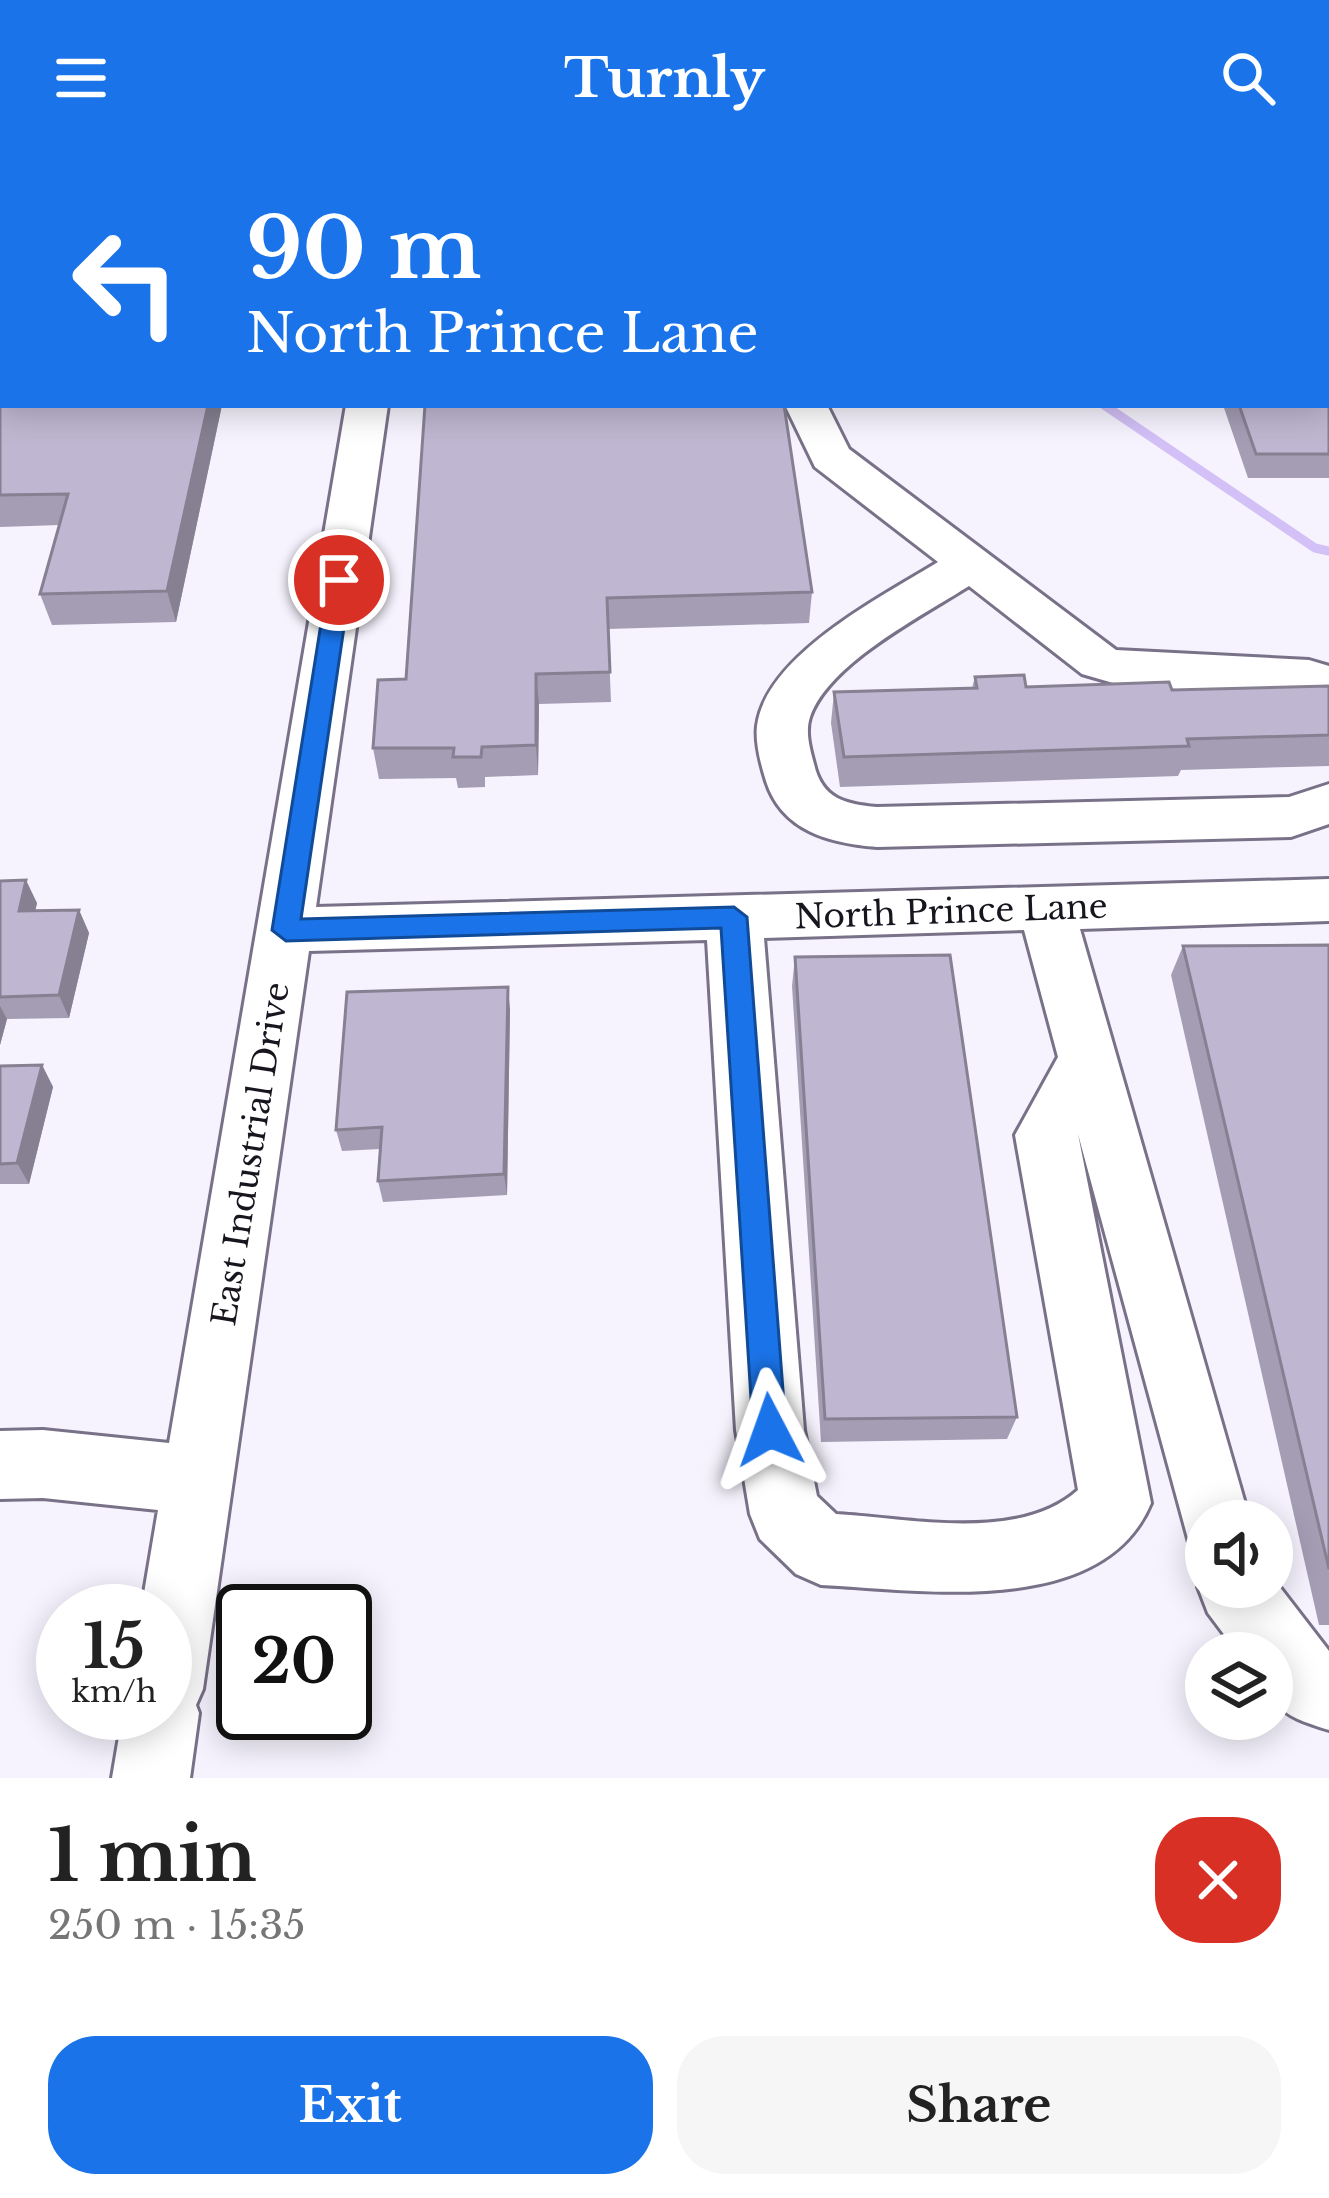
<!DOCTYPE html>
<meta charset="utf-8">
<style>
:root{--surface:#fff;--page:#f6f6f6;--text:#222;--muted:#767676;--accent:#1a73e8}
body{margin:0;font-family:"Libre Baskerville",serif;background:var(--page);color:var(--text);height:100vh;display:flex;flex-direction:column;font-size:45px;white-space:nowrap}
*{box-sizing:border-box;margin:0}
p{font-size:39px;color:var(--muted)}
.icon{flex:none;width:66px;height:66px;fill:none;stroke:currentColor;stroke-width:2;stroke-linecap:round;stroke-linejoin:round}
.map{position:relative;height:1622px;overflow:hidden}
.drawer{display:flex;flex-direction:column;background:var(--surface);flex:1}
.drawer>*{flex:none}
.banner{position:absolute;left:0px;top:0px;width:1329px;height:252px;box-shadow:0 6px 30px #0003;background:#1a73e8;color:#fff;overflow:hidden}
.tools{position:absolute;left:1185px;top:1344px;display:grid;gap:24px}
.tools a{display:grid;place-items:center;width:108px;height:108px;border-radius:50%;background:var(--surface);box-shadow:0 6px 30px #0003;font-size:60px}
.speed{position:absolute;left:36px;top:1428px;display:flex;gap:24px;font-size:60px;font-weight:700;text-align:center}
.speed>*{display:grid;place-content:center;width:156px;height:156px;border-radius:50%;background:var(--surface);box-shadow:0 6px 30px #0003;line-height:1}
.speed small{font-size:30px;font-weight:400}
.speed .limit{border:6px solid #111;border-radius:18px;background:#fff;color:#111}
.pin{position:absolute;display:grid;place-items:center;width:102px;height:102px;color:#fff;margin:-51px;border:6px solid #fff;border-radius:50%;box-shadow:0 3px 12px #0007}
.me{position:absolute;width:132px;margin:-66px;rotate:356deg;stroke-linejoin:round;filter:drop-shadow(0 0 9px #0008)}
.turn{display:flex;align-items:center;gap:42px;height:252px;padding:0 48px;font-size:54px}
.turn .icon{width:156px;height:156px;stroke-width:2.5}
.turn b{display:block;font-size:84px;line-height:102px}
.round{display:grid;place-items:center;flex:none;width:126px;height:126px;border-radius:48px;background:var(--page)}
.headline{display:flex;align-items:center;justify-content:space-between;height:204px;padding:0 48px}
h1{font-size:72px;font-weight:800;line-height:90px}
.cta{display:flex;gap:24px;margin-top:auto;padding:24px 48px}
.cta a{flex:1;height:138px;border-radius:48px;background:var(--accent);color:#fff;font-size:48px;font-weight:800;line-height:138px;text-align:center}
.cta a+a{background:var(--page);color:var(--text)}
header{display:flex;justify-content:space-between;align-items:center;height:156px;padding:0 48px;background:var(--accent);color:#fff;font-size:54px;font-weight:800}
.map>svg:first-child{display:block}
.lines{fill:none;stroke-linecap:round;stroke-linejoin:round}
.stream{stroke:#d2c0f6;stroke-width:9}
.minor-casing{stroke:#797188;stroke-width:6}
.minor{fill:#fff;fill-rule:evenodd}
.wall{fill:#a49db4}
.shaded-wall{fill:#868092}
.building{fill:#bfb7d1;stroke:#868092;stroke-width:3}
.route{fill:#1a73e8;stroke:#114b97;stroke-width:3}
.labels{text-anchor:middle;stroke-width:9;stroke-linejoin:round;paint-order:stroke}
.street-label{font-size:33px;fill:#18151e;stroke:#fff}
</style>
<header><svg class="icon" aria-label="menu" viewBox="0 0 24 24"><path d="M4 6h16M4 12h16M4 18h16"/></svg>Turnly<svg class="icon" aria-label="search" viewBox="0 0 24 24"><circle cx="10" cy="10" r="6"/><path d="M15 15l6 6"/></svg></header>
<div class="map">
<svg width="1329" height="1622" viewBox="0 0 1329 1622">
<rect width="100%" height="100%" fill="#f6f3fe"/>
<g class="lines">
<path class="stream" d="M1104 249 1315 392 1329 395"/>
<g class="minor-casing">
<path id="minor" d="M810 0H847L849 3H812Z
M1310 0H1329V12L1326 3Z
M1326 91H1329V115H1326Z
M0 161H3V185H0Z
M346 249H388L316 751 1329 723V765L1080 773 1250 1365H1206V1396L1190 1390 1078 978 1151 1347C1103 1463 922 1434 821 1429L796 1418 760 1383 750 1358 736 1274 707 784 309 795 203 1533 196 1549 199 1557 190 1622H112L123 1557H165V1455H141L158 1354 43 1342 0 1343V1275L43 1274 169 1287ZM1024 774 1058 901 1015 979 1078 1334C1019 1387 909 1362 836 1358L817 1340 804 1274 764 782Z
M785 249H827L849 293 1116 494 1309 504 1329 510V545L1305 538 1127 531 1082 518 969 430C922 460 829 507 810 561 805 576 810 593 814 608 822 643 845 648 877 651L1289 641 1329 628V668L1291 681 877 691C829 687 782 675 766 625 761 609 755 587 757 570 766 499 883 440 938 406L815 311Z
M1206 1411V1431H1272V1421L1329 1495V1574C1275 1557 1272 1553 1272 1497H1238L1208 1457 1198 1431Z"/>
</g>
<use href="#minor" class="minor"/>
</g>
<path class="wall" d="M1329 209V322H1248L1223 249H1326Z
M0 219 3 249H222L176 466 52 469 40 438 60 369 0 371Z
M425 249 812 436 809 467 608 473 611 546 539 548 538 619 485 621V631L458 632 456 622 379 623 373 592 406 523Z
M975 521 1026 531 1172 534 1329 530V610L1181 614 1178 620 840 631 831 567 834 536 972 532Z
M0 725 37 747 35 755 79 754 89 777 69 862 7 863 0 889Z
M1329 789V1469H1319L1171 819 1183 790Z
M795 801 1017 1261 1007 1283 821 1286 792 830Z
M510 853 507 1039 383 1046 378 1025 380 993 342 995 336 974Z
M42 909 53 931 29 1028H0V910Z"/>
<path class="shaded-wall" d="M208 249H222L176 466 167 435Z
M536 518 539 548 538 619 536 589Z
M26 724 37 747 30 778 19 755Z
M79 754 89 777 69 862 59 839Z
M508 831 510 853 507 1039 504 1018Z
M0 850 7 863 0 889Z
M42 909 53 931 29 1028 17 1007Z"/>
<path class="building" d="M27 0H176L175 3H26Z
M280 0H406V3H279Z
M1326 209H1329V298H1256L1239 249H1326Z
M0 219H3V249H208L167 435 40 438 68 338 0 339Z
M425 249H784L812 436 607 442 610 516 536 518V589L482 591 481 601H453L454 592H373L378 524 406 523Z
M1024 519 1026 531 1169 526 1172 534 1329 530V579L1187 583 1189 590 844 601 834 536 977 532 975 521Z
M26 724 19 755 79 754 59 839 0 841V725Z
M1329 789V1413L1183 790Z
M950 799 1017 1261 825 1263 795 801Z
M508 831 504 1018 378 1025 382 971 336 974 347 836Z
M42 909 17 1007 0 1008V910Z"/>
<path class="route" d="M339 417 351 424 301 763 734 751 747 761 786 1274 781 1286 770 1290 758 1286 753 1274 721 772 286 785 272 774 328 424Z"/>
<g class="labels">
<g class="street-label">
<text transform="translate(951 755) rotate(-2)" y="12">North Prince Lane</text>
<text transform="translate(250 998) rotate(-81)" y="12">East Industrial Drive</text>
</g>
</g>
</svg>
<div class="tools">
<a><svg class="icon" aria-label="sound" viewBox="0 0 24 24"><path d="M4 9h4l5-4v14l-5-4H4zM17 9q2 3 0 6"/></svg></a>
<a><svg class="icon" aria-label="layers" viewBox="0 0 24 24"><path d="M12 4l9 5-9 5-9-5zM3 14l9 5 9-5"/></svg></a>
</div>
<div class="speed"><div>15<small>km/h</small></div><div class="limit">20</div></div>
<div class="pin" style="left:339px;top:424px;background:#d93025"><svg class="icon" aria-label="arrive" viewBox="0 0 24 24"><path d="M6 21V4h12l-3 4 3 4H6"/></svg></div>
<svg class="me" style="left:770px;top:1274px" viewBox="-20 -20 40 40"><path d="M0-17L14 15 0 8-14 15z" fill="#1a73e8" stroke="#fff" stroke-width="4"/></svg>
<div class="banner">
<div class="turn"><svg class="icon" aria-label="left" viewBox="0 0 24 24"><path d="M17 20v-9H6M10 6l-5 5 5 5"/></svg><div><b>90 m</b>North Prince Lane</div></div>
</div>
</div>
<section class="drawer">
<div class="headline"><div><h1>1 min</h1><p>250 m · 15:35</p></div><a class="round" style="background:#d93025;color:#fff"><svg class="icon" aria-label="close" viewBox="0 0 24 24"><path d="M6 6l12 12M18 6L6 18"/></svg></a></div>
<div class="cta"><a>Exit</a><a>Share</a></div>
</section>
